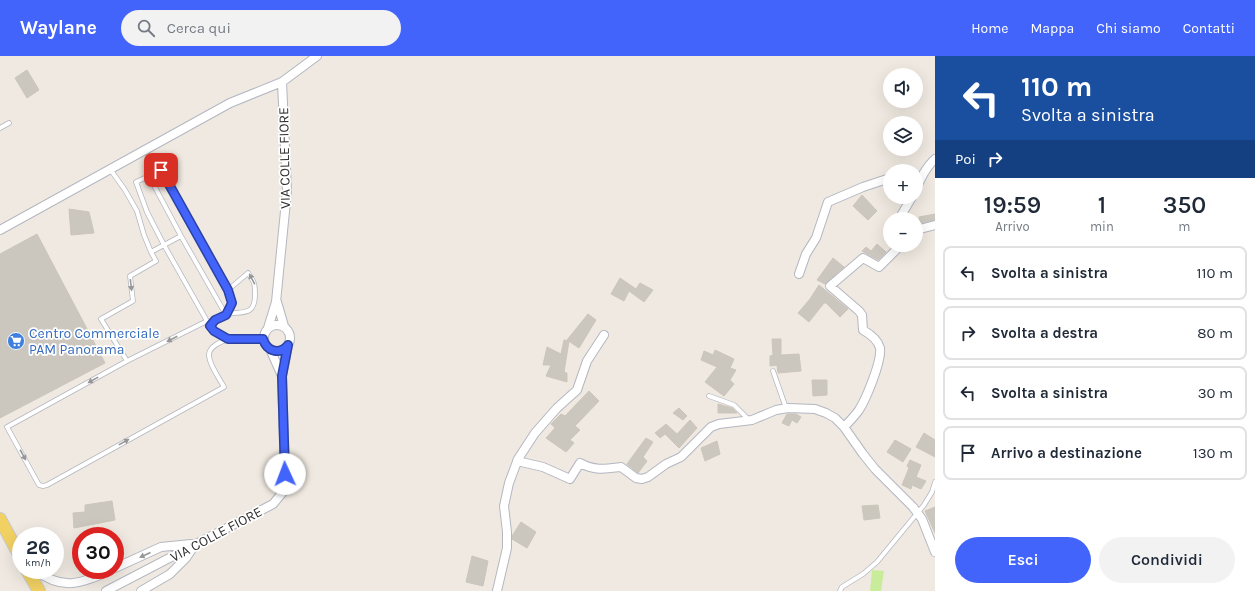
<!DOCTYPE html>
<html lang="it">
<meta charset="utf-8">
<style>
:root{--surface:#fff;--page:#f2f2f3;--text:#1f2937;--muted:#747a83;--line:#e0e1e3;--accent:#4264fb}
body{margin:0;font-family:Karla,sans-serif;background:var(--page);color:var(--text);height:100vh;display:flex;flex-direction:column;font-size:15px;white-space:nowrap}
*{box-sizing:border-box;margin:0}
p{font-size:13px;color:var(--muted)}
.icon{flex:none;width:22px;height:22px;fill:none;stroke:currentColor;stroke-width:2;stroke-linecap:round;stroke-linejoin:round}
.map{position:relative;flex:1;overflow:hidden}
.side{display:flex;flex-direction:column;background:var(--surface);width:320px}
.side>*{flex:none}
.banner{background:#1a4fa0;color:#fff;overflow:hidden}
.buttons{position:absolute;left:883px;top:12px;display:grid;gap:8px}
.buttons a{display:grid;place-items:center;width:40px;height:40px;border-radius:50%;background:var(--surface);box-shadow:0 4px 16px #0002;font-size:20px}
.speed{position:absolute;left:12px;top:471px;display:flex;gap:8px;font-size:20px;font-weight:700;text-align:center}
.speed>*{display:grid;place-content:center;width:52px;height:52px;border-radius:50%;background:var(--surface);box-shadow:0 4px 16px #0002;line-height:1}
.speed small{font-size:10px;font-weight:400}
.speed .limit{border:6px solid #d22;background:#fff;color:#111}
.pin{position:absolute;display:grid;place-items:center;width:34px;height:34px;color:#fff;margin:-17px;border-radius:8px;box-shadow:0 2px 6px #0006}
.me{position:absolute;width:44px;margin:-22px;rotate:358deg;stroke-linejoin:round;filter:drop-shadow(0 0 3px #0008)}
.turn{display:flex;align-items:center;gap:14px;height:84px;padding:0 20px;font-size:18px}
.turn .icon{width:52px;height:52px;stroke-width:2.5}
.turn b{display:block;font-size:28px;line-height:34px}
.then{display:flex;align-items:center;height:38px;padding:0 20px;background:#0003;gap:8px;font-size:15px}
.eta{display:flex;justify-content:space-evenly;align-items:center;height:68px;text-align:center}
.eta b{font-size:24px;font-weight:600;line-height:28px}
.button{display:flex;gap:8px;margin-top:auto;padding:8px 20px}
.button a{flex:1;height:46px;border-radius:24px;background:var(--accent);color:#fff;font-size:16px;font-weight:600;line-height:46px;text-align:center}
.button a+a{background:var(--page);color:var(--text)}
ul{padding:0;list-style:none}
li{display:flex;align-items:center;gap:12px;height:54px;margin:0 8px 6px;padding:0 12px;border:2px solid var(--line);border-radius:8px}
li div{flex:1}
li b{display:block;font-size:15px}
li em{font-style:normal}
header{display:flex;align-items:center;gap:24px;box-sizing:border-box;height:56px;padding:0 20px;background:var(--accent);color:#fff}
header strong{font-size:19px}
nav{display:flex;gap:22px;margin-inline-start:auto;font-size:14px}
.search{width:280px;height:36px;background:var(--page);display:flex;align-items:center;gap:10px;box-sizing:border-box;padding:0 14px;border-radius:22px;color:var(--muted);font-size:15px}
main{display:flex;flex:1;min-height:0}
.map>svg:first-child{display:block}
.pitch{fill:#c9ec9a}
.building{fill:#cbc7bf;stroke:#cbc5ba}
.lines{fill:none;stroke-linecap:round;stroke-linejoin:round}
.lane-casing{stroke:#b4b7c1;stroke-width:5.5}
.street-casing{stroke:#b4b7c1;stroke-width:10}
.primary-casing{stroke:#c9c9c9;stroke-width:14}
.lane{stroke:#fff;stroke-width:4}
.street{stroke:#fff;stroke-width:8}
.primary{stroke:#f2d163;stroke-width:12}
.oneway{fill:#969696}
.route-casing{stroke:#2b41a3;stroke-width:10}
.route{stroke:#4264fb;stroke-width:7}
.labels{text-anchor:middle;stroke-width:3.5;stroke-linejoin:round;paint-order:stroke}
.street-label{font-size:14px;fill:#2e2e2e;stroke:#fff}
.shop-label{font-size:14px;fill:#366cbe;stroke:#fff;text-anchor:start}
</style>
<header>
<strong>Waylane</strong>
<div class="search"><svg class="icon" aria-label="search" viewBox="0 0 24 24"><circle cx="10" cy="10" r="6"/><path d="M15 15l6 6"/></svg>Cerca qui</div>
<nav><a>Home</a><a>Mappa</a><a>Chi siamo</a><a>Contatti</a></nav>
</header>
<main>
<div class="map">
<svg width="935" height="535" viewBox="0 0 935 535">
<rect width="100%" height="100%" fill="#efe9e1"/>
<path class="pitch" d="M872 514 884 515 881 535H870Z"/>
<path class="building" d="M27 14 39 34 27 42 15 22Z
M862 139 877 155 868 164 853 150Z
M69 153 89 156 94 177 71 179Z
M935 158V164L920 167 919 161Z
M37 178 105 307 0 362V198Z
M877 188 886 196 878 204 862 195 866 191 871 195Z
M833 202 844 211 825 228 817 224Z
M620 222 636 233 640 227 653 234 644 246 629 235 624 245 611 238Z
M819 229 848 253 840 261 826 247H824L809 266 798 257 810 243Z
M588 258 596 264 579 292 567 284Z
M772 283H781V299L799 298 801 315 778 317 777 309 770 310V300L773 299Z
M564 284 569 285 564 316 567 317V326L546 320 551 309H543L547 291 561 298Z
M715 294 734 303 730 312 736 314 730 324 734 328 724 340 705 326 717 311 701 304 704 295 713 299Z
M812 324H827V339L813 340Z
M589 335 599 345 575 370 580 374 570 384 574 387 566 396 546 382 555 372 551 368 561 358 565 360Z
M718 348 732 352 737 357H718Z
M679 352 687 360 683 364 673 357Z
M787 358H796L801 361 797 367 792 364 789 370 782 367Z
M690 364 697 372 679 392 665 378 660 382 655 377 666 368 677 378Z
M924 377 935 384V401L916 391Z
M646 382 653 386 643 401 647 405 638 417 627 408Z
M895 384 911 393 903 406 887 396Z
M717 385 720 398 705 405 701 392Z
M910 404 921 409 916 421 926 425 921 433 912 429 911 433 902 429 909 412 907 410Z
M112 445 115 464 74 472 73 457 85 456V449Z
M878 449 880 462 864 464 862 450Z
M935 451V477L925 455Z
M521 466 536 476 527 492 512 483V480Z
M472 500 488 505 483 530 466 526Z"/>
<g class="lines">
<g class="lane-casing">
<path id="lane" d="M0 72 9 67
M110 113 125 134 137 155 144 179 151 196
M149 120 161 115 228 234 232 247 226 259
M149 120 181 180 164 189 147 156 136 126Z
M181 180 226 259
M207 265 127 305 7 371 39 429 43 430 47 429 224 331C219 322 210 310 209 300 208 291 221 285 229 283 240 281 252 283 263 283
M210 270C215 265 219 261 226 259 240 254 254 262 255 240 255 228 255 227 248 217L228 234
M127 305 101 263 133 245 130 220 156 205 151 196 164 189 207 265 214 275 228 283
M773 315 786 352
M709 340 734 349 749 364
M840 535 842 531 863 518 877 506 924 449 932 436 935 426"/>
</g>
<g class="street-casing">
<path id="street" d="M916 133C921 122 926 111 935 103
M899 163 912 141
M0 174 230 47 282 26
M916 174 935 169
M799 218 806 198 816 182 828 146 863 131 890 122
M277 246 284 270
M264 282a13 13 0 1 1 26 0a13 13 0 1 1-26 0Z
M268 272 276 246 287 135 282 26 317 0
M270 293 282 320
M844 371C849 366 854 361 859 354 866 343 882 305 880 292 878 284 870 278 863 274L862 259 859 255 830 230 863 202 879 211 901 189
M517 405 543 411 570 423 580 407C595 415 605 413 621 411L636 422 642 423 648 421 666 408 681 401 711 371 719 368 752 364 776 354 788 352 815 353 826 357 835 362 844 371 863 398 875 413 913 451 922 463 935 496
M115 512 161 491 191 488
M35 514C63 535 80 528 111 514
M106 535 273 448 283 436 285 418 282 320 288 289
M141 535 170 518 186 502 194 490
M497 535 507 492V476L504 450 509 427 518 403 535 377 557 352 577 334 587 305 604 279"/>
</g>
<g class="primary-casing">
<path id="primary" d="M0 463 21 502
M27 514 39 535"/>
</g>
<use href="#lane" class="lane"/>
<use href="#street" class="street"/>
<use href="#primary" class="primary"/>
</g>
<defs><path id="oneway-solid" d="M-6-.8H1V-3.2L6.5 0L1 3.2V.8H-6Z"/></defs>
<g class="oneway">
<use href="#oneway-solid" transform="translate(252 223) rotate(-118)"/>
<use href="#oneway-solid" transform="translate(131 229) rotate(83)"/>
<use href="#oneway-solid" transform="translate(172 283) rotate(153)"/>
<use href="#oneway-solid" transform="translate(93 324) rotate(151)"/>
<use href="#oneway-solid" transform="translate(124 386) rotate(-29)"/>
<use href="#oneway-solid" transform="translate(23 399) rotate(61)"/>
<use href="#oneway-solid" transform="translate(145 499) rotate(156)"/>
</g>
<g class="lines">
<g class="route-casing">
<path id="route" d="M161 114 228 234 232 247 226 259 215 264 210 270 214 275 228 283H263C267 296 280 299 288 289L282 320 285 418"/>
</g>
<use href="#route" class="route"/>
</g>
<defs>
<g id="supermarket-disc" transform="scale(0.9)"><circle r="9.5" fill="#3f7fe0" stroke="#fff"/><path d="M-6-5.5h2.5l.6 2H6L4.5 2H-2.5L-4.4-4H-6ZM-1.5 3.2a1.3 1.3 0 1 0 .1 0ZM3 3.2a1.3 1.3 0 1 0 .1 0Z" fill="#fff"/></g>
</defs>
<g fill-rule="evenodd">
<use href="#supermarket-disc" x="16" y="285"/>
</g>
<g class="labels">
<g class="street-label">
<text transform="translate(284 102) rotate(-91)" y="5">VIA COLLE FIORE</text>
<text transform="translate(216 478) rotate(-28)" y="5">VIA COLLE FIORE</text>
</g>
<g class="shop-label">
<text x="29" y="282">Centro Commerciale<tspan x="29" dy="16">PAM Panorama</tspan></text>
</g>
</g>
</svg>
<div class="buttons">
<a><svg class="icon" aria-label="sound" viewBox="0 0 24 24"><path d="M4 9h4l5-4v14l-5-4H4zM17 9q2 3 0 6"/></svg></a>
<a><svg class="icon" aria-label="layers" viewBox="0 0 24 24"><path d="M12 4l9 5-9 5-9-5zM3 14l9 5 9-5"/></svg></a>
<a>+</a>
<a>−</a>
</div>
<div class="speed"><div>26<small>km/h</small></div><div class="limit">30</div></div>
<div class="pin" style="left:161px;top:114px;background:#d93025"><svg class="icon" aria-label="arrive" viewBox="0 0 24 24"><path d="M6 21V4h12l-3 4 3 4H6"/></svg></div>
<svg class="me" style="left:285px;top:418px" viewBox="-20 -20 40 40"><circle r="19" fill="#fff"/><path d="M0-13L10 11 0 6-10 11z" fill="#4264fb"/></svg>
</div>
<section class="side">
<div class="banner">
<div class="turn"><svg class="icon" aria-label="left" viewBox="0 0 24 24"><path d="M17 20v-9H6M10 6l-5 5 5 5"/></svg><div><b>110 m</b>Svolta a sinistra</div></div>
<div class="then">Poi<svg class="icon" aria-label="right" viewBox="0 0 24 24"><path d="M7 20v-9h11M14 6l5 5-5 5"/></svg></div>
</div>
<div class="eta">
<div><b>19:59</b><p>Arrivo</p></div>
<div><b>1</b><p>min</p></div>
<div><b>350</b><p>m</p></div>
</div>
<ul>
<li><svg class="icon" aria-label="left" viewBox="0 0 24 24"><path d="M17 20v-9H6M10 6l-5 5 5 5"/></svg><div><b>Svolta a sinistra</b></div><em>110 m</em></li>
<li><svg class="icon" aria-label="right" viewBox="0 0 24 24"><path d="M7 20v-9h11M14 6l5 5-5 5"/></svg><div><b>Svolta a destra</b></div><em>80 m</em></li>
<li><svg class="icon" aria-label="left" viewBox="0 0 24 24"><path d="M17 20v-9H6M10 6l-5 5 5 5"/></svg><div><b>Svolta a sinistra</b></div><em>30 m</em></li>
<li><svg class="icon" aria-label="arrive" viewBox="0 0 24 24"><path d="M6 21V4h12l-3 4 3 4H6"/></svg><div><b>Arrivo a destinazione</b></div><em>130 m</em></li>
</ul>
<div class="button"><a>Esci</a><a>Condividi</a></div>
</section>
</main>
